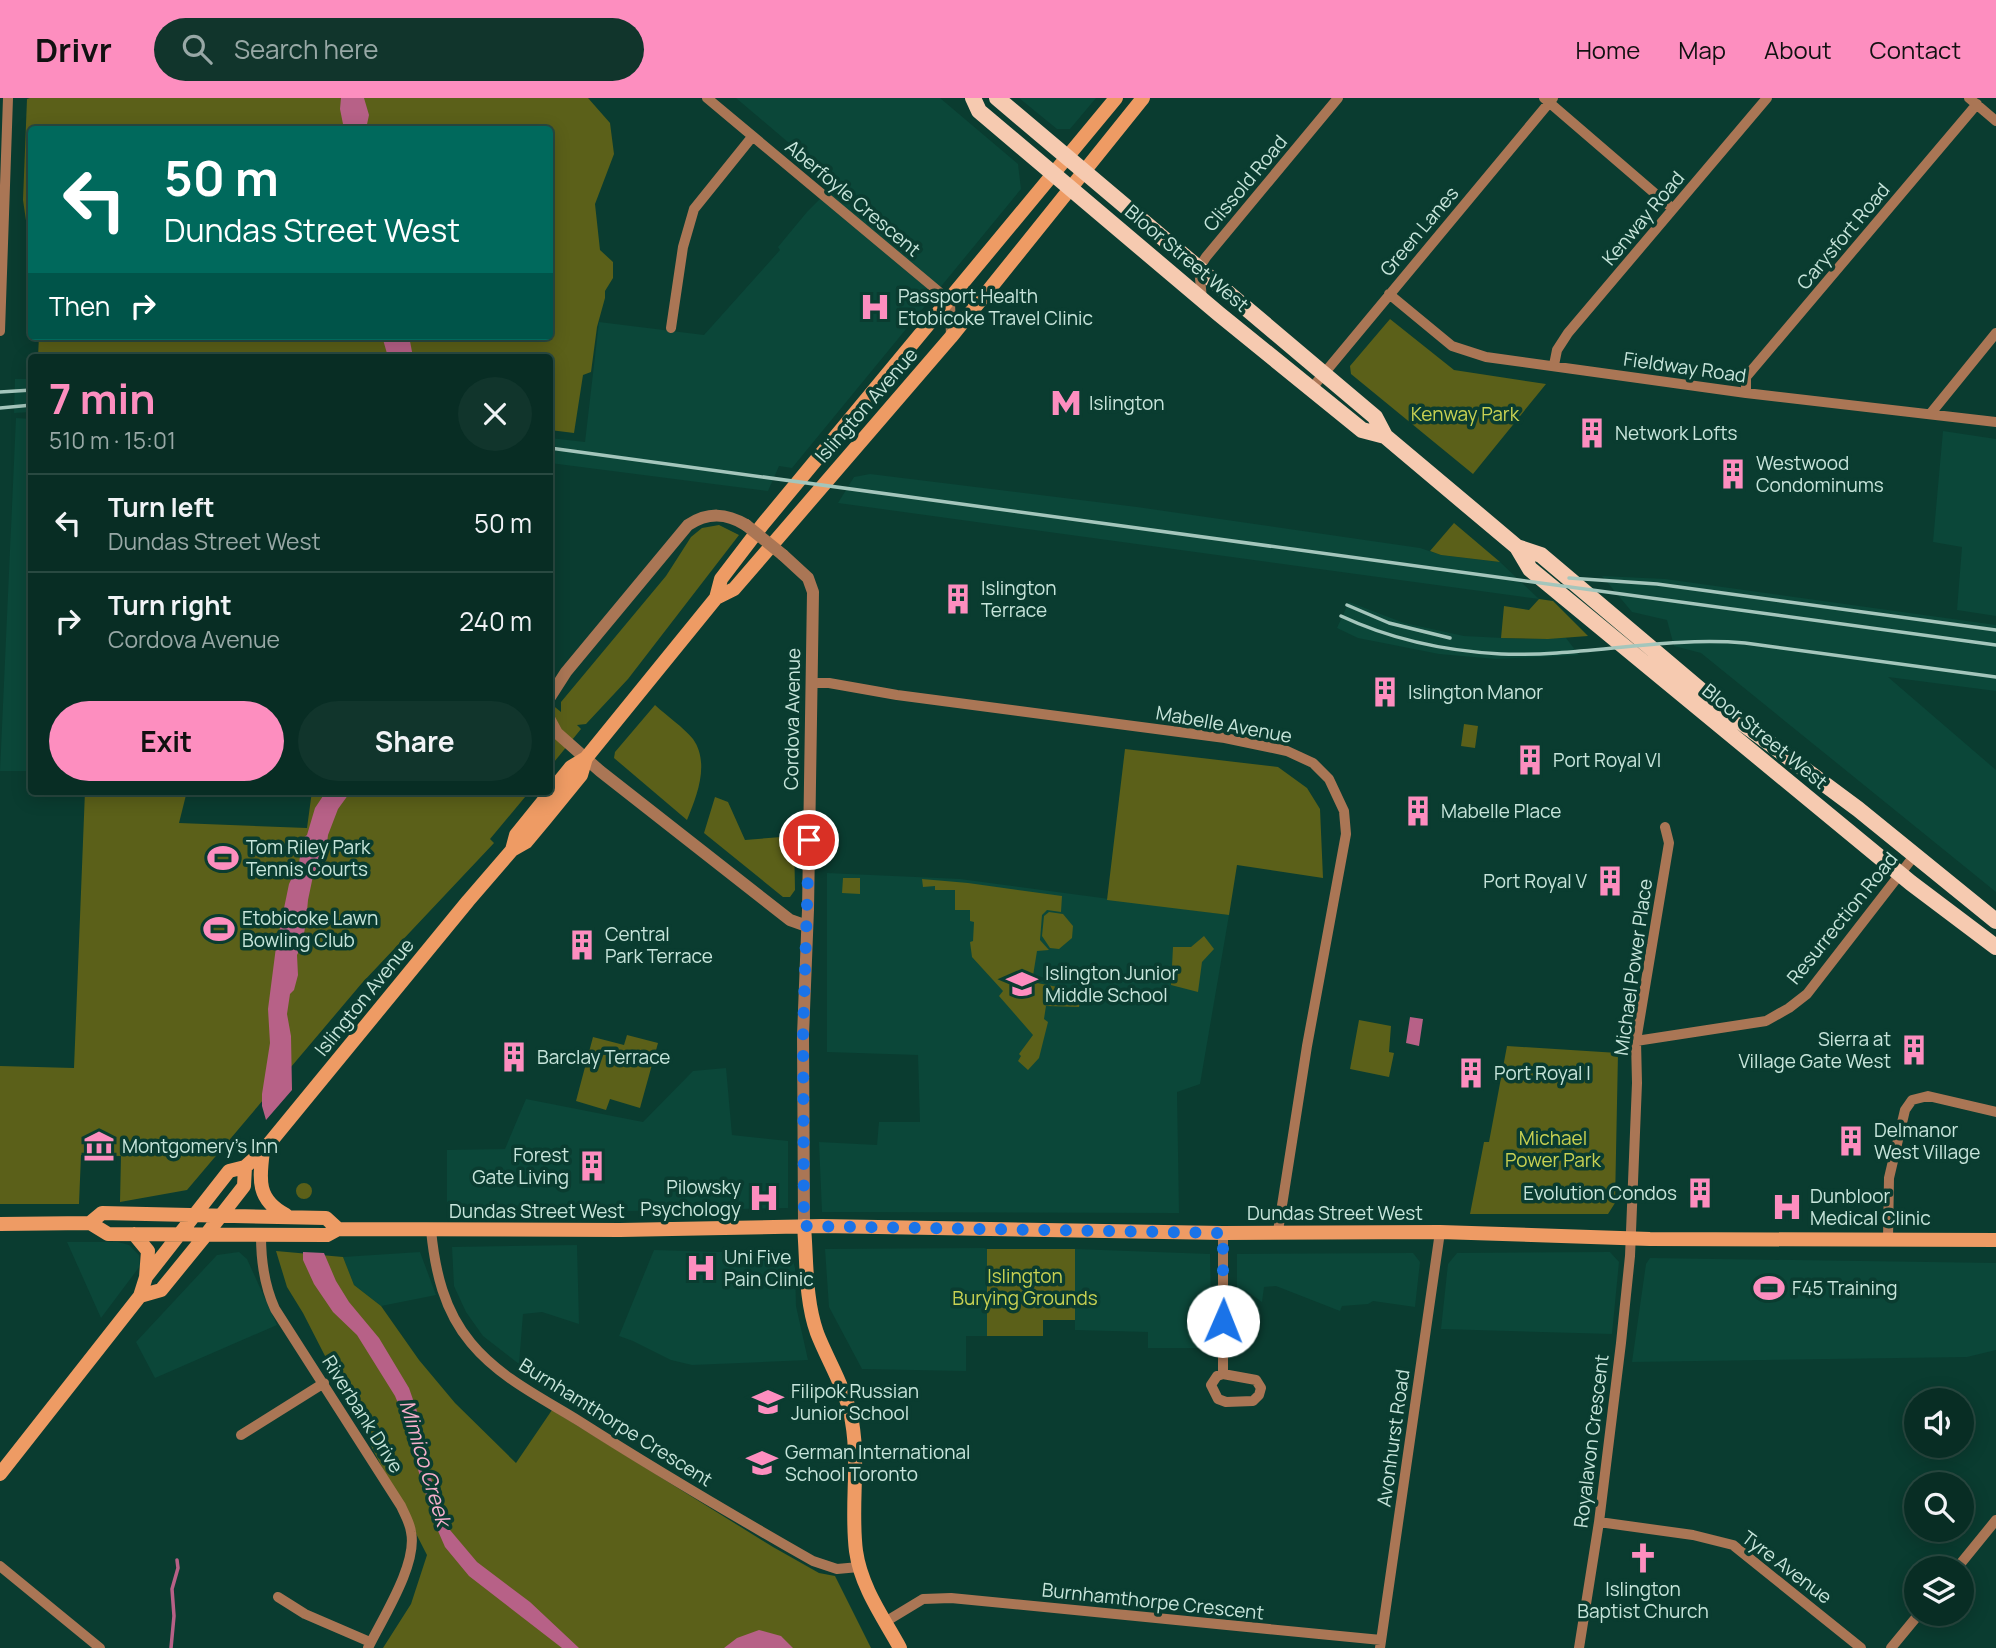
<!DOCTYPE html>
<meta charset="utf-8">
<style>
:root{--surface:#082d24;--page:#11352c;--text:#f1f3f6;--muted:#98a8a6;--line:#294941;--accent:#fd8ebf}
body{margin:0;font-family:Manrope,sans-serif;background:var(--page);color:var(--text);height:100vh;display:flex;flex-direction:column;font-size:26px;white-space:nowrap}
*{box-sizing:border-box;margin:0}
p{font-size:23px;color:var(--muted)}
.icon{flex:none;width:38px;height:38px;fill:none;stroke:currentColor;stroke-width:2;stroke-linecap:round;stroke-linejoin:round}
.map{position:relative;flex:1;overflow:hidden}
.panel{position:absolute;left:28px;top:256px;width:525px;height:441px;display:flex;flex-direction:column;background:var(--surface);border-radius:7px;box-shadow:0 4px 18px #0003,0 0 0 2px var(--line)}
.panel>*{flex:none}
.top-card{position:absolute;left:28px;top:28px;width:525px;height:214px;border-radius:7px;box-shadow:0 4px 18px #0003,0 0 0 2px var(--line);background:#00695c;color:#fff;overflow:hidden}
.buttons{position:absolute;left:1904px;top:1290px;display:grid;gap:14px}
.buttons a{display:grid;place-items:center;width:70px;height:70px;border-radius:50%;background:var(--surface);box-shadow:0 4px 18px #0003,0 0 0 2px var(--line);font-size:35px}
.pin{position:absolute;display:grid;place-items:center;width:60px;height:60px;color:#fff;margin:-30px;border:4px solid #fff;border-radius:50%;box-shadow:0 2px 7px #0007}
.me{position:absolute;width:77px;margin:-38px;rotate:1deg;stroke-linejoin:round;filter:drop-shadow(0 0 5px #0008)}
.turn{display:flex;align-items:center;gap:24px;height:147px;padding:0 21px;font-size:32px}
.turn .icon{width:91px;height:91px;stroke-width:2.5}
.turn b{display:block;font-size:49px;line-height:60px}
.then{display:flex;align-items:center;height:66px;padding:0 21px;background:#0003;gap:14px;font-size:26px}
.round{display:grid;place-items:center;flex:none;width:74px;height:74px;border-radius:37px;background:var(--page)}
.headline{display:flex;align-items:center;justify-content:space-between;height:119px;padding:0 21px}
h1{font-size:42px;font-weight:700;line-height:52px;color:var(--accent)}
.action{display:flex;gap:14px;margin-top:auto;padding:14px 21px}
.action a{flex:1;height:80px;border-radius:42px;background:var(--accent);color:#111;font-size:28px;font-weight:700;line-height:80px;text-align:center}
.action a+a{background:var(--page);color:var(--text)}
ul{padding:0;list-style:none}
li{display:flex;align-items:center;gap:21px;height:98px;padding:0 21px;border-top:2px solid var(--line)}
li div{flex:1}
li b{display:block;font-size:26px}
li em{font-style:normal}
header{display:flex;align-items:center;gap:42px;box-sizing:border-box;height:98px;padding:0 35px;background:var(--accent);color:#111}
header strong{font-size:33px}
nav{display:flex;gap:38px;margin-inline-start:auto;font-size:24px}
.search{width:490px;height:63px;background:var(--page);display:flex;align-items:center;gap:18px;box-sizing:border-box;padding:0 24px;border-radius:38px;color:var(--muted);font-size:26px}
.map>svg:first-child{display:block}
.built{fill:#0b4739}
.green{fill:#5b6019}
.water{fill:#b76187}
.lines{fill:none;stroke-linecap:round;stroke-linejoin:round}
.stream{stroke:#b76187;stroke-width:3.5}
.minor{stroke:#aa7655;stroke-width:10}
.tertiary{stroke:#aa7655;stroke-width:12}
.secondary{stroke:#ee9b64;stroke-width:14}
.primary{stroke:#f6cab0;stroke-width:16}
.rail{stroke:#a4c6bc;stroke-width:3.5}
.tertiary-bridge{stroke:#aa7655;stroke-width:12}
.route{stroke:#1a73e8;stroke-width:12;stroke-dasharray:0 21.6}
.labels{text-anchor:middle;stroke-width:7;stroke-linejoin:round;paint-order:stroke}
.street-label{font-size:19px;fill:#c7e5db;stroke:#0a3c30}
.poi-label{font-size:19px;fill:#c7e5db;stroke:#0a3c30;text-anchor:start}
.park-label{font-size:19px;fill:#c8d152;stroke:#0a3c30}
.water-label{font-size:21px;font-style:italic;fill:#f6afcc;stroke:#0a3c30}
</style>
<header>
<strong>Drivr</strong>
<div class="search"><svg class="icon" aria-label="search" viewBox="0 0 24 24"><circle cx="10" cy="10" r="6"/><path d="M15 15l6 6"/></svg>Search here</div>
<nav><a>Home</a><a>Map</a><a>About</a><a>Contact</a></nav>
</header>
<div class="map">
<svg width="1996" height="1550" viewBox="0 0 1996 1550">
<rect width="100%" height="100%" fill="#0a3c30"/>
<path class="built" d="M736 0H940L1018 66 1021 91 792 370 779 368 768 393 550 365V340L585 344 599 224 704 237 780 152 778 149 807 114 836 85Z
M1019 0H1096L1070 31H1057Z
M15 281H31V314L14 315Z
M16 320 32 321V673H0Z
M1943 333 1996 341V518L1957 512 1962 449 1933 444Z
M870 376 1137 409 1420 450 1441 457 1500 464 1539 501 838 405 854 379Z
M1602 478 1665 481 1996 527V593L1888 579 1996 672V794L1701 555 1674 548 1667 522 1632 514Z
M1349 504 1404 525 1464 538 1523 541 1566 540 1579 557 1496 561 1439 556 1358 540 1337 530Z
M827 775 960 781 1229 817 1200 986 1177 994 1179 1115 822 1114 819 1044 877 1047 879 1024H920L918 957 827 954Z
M726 970 732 1037 788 1043V1110L627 1113 447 1107V1052L505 1051 526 1001 643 1024 693 973Z
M67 1144H118L129 1147 139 1157 140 1168 101 1220Z
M577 1147 579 1226 542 1214 523 1216 519 1266 483 1238 466 1214 454 1188 452 1149Z
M984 1150 987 1151V1238H966V1273L862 1271 829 1209 825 1151Z
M1075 1151 1210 1156 1212 1250H1148V1234L1075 1232Z
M654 1152 791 1156 795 1170 796 1208 808 1262 692 1267 671 1262 633 1243 619 1238Z
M239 1154 247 1161 277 1227 155 1280 136 1244 217 1157Z
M420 1154 436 1197 381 1208 354 1187 343 1159Z
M1610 1154 1619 1164 1612 1236 1441 1231 1448 1166 1457 1155Z
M1413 1155 1420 1164 1415 1209 1373 1203 1368 1206 1342 1208 1340 1213 1276 1188 1264 1189 1262 1204 1245 1192H1237V1156Z
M1650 1160 1996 1165V1252L1967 1259 1632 1264 1646 1166Z"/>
<path class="green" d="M30 0H588L610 25 614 56 595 106 600 152 613 164V180L605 193V200L597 229 591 274 583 277 574 335 550 332V259H38L39 238H550V32H32L31 157 23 102 27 1Z
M1390 221 1454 272 1546 286 1473 376 1351 276 1350 268Z
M1454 425 1500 464 1441 457 1430 453Z
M719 427 739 437 628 581 586 626 577 627 581 631 550 669V605L561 614V604L666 478 691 439 702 430Z
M1539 501 1553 503 1588 538 1548 541 1501 540 1504 508 1529 512Z
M655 607C667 618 683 629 693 641 710 665 697 698 687 722L614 660 615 654Z
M1464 626 1478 628 1475 650 1461 648Z
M1125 651 1278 669 1307 690 1320 711 1323 780 1237 767 1229 817 1107 802Z
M85 693H187L179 725 307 730 312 693H530L490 741 494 745 362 885 187 1092 120 1104 121 1058 81 1057 79 1106H0V968L74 970Z
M715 699 728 704 745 742 794 738 795 792 790 799H783L704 735Z
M843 780H860V796L842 795Z
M922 781 968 785 1062 798 1061 814 1047 812 1042 817 1040 842 1049 852 1037 853 1032 884 1083 894 1079 909 1046 908 1044 921 1048 924 1039 960 1028 972 1018 963 1021 958 1019 956 1033 937 999 898 1003 893 972 859 970 844 973 843 974 824 970 823V812H955V792H935V788L923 789Z
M1049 814 1063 816 1073 828 1072 840 1059 851 1050 850 1042 838 1044 818Z
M1204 838 1214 851 1202 864 1198 894 1171 887 1173 849H1191Z
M1359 922 1391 928 1389 954 1394 955 1389 979 1350 971Z
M627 937 658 945 640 1010 610 1001 606 1012 576 1003 593 939 624 947Z
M1507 948 1618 955 1615 1105 1608 1116H1470L1484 1044H1489Z
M296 1093a8 8 0 1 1 16 0a8 8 0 1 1-16 0Z
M987 1151H1075V1222H1043V1238H987Z
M276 1153 343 1159 354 1187 381 1208 419 1262 455 1305 516 1365 552 1312 773 1449 819 1475 835 1478 871 1550H383L411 1506 427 1457 303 1215 287 1189Z"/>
<path class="water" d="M341 0H364L369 17 366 31H344L340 11Z
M382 238H409L413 259H388Z
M329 693H351L338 711 328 737 327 745 313 778 308 802 306 824 302 847 297 857 298 877 294 892 290 896 287 916 291 938 292 992 266 1022 262 1008V996L270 945 268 911 276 849 289 786 299 765 303 740 307 737 315 710 325 695Z
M1410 919 1423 921 1419 948 1406 945Z
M303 1154 324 1155 336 1183 349 1204 379 1240 409 1290 417 1313 432 1384 450 1432 477 1464 530 1504 579 1550H562L469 1478 445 1449 435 1426 411 1349 405 1322 395 1298 357 1237 333 1214 314 1186 303 1162Z
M759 1532 781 1538 793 1550H724L737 1540Z"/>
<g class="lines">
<path class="stream" d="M171 1550 174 1518 172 1491 178 1470 177 1462"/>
<path class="minor" d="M707 0 950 203 951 239
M1544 0 1673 111
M1969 0 1996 23
M1389 196 1452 248 1486 259 1746 295 1996 324
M1202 201 1199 170 1206 159 1338 0
M671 230 683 149 694 111 752 39
M0 233 8 0
M1554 267 1557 252 1568 235 1767 0
M1312 290 1553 0
M1746 295V279L1977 6
M1931 315 1996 235
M813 585H829L897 597 1225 640 1287 653 1313 665 1329 681 1344 713 1346 736 1307 948 1278 1133
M1636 943 1766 923 1789 910 1807 896 1914 758
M431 1132C435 1173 444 1213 471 1245 500 1280 542 1300 579 1323 656 1372 734 1418 813 1463L837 1471 859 1469
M261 1138C261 1164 264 1187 275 1211L401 1408C405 1417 410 1425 411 1434 418 1466 382 1521 368 1550
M1888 1141 1889 1080 1905 1012 1912 1002 1928 998 1996 1014
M1223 1276V1135
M1223 1276 1256 1282 1261 1290 1259 1297 1253 1303 1226 1304 1218 1301 1211 1287 1217 1278Z
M241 1337 324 1285
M1599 1424 1693 1437 1733 1447 1861 1550
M0 1468 100 1550
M1957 1470 1996 1422
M278 1499 305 1516 370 1544
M885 1524 923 1501 951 1500 1381 1542
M1380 1550 1440 1134
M1579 1550 1599 1424 1621 1245 1630 1158 1637 985 1636 943 1669 745 1665 729
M1891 1550 1919 1516"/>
<path class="tertiary" d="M783 457 808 480 813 494 808 812 803 937 804 1128
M550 599 566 574 688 427C708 414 726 415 746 427
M550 622 557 635 600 673 790 822 807 828"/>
<path class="secondary" d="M716 500 721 481 763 426 1116 0
M512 752 516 737 571 669 586 660 716 500 734 491 951 239 1143 0
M263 1053C259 1082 257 1102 286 1117
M90 1125 102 1115 326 1120 338 1131
M0 1126 90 1125 108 1136 327 1137 338 1131 620 1132 822 1128 1223 1135 1440 1134 1650 1141 1996 1142
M804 1128C807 1164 805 1201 817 1235 827 1261 843 1286 850 1314 861 1360 850 1406 856 1453 861 1489 883 1519 900 1550
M134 1136 148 1153 146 1179
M140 1198 161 1192 205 1138 244 1088 245 1069
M0 1376 140 1198 146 1179 229 1073 245 1069 263 1053 468 803 512 752 526 744 546 720 581 677 586 660"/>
<path class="primary" d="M973 0 979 13 1219 216 1362 332 1385 338
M997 0 1375 319 1385 338 1517 449 1530 471 1911 785 1996 849
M1517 449 1541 457 1722 610 1858 711 1996 823"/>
<path class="rail" d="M0 294 32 292
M0 310 32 307
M550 350 1996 547
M1569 480 1657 486 1996 532
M1347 507 1389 525 1450 540
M1341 518C1390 541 1446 553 1501 556 1582 559 1663 538 1745 545L1996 579"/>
<path class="tertiary-bridge" d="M746 427 783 457"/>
</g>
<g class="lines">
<path class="route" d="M809 742 803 937 804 1128 1223 1135V1223"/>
</g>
<defs>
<g id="hospital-bare" transform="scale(2.415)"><path d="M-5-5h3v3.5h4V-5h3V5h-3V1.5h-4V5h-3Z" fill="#fd8ebf" stroke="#0a3c30" stroke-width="2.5" paint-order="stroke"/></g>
<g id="metro-bare" transform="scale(2.415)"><path d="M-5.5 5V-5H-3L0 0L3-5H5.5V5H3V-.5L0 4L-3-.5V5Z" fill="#fd8ebf" stroke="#0a3c30" stroke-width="2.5" paint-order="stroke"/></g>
<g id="building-bare" transform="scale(2.415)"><path d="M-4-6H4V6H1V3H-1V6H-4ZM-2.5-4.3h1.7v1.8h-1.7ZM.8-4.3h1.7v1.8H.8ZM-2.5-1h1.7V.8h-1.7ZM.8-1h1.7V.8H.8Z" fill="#fd8ebf" stroke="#0a3c30" stroke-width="2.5" paint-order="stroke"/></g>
<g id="stadium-bare" transform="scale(2.415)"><path d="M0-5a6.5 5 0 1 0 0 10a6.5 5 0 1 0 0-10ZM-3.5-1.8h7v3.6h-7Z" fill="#fd8ebf" stroke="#0a3c30" stroke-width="2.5" paint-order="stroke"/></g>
<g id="school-bare" transform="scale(2.415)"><path d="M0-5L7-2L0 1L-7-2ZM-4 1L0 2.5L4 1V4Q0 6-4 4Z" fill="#fd8ebf" stroke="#0a3c30" stroke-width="2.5" paint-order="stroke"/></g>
<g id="museum-bare" transform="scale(2.415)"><path d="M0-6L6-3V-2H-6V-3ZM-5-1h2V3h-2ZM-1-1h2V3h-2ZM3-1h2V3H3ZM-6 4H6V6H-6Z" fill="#fd8ebf" stroke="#0a3c30" stroke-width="2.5" paint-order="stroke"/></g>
<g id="church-bare" transform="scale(2.415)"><path d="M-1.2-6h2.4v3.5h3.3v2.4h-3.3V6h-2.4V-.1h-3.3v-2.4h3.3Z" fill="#fd8ebf" stroke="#0a3c30" stroke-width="2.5" paint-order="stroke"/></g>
</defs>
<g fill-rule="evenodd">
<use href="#hospital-bare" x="875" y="209"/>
<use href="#metro-bare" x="1066" y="305"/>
<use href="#building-bare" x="1592" y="335"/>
<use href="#building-bare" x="1733" y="376"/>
<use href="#building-bare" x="958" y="501"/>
<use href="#building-bare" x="1385" y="594"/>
<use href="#building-bare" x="1530" y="662"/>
<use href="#building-bare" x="1418" y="713"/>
<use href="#stadium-bare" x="223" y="760"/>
<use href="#building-bare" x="1610" y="783"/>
<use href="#stadium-bare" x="219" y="831"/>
<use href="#building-bare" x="582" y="847"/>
<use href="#school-bare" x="1022" y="886"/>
<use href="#building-bare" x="1914" y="952"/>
<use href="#building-bare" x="514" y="959"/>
<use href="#building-bare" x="1471" y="975"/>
<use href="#building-bare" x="1851" y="1043"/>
<use href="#museum-bare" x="99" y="1048"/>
<use href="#building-bare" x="592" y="1068"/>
<use href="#building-bare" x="1700" y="1095"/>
<use href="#hospital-bare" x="764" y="1100"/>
<use href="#hospital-bare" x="1787" y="1109"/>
<use href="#hospital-bare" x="701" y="1170"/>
<use href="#stadium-bare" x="1769" y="1190"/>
<use href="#school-bare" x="768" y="1304"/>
<use href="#school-bare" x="762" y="1365"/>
<use href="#church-bare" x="1643" y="1460"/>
</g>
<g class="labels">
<g class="street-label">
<text transform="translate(1245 85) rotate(-50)" y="7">Clissold Road</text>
<text transform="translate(853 100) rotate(40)" y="7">Aberfoyle Crescent</text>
<text transform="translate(1643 120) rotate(-50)" y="7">Kenway Road</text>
<text transform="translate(1419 133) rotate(-50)" y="7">Green Lanes</text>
<text transform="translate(1843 138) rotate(-50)" y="7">Carysfort Road</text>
<text transform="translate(1187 160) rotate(40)" y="7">Bloor Street West</text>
<text transform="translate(1685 269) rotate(8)" y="7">Fieldway Road</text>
<text transform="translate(866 307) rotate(-49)" y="7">Islington Avenue</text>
<text transform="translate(792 621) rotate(-89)" y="7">Cordova Avenue</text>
<text transform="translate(1224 626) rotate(10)" y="7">Mabelle Avenue</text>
<text transform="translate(1765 638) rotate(39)" y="7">Bloor Street West</text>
<text transform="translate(1842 820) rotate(-51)" y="7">Resurrection Road</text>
<text transform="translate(1633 869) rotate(-82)" y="7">Michael Power Place</text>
<text transform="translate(364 899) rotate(-51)" y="7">Islington Avenue</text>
<text x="537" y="1120">Dundas Street West</text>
<text x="1335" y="1122">Dundas Street West</text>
<text transform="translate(363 1316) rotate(58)" y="7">Riverbank Drive</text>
<text transform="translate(616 1324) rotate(32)" y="7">Burnhamthorpe Crescent</text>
<text transform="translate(1393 1340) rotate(-82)" y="7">Avonhurst Road</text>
<text transform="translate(1591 1343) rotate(-83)" y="7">Royalavon Crescent</text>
<text transform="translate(1787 1469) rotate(37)" y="7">Tyre Avenue</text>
<text transform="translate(1153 1503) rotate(6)" y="7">Burnhamthorpe Crescent</text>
</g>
<g class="poi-label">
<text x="898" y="205">Passport Health<tspan x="898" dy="22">Etobicoke Travel Clinic</tspan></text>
<text x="1089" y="312">Islington</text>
<text x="1615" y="342">Network Lofts</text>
<text x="1756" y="372">Westwood<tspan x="1756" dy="22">Condominums</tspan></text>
<text x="981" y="497">Islington<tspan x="981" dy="22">Terrace</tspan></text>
<text x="1408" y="601">Islington Manor</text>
<text x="1553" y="669">Port Royal VI</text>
<text x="1441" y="720">Mabelle Place</text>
<text x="246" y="756">Tom Riley Park<tspan x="246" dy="22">Tennis Courts</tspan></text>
<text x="1587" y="790" text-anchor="end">Port Royal V</text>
<text x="242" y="827">Etobicoke Lawn<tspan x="242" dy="22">Bowling Club</tspan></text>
<text x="605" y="843">Central<tspan x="605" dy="22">Park Terrace</tspan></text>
<text x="1045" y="882">Islington Junior<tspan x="1045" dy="22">Middle School</tspan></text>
<text x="1891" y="948" text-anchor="end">Sierra at<tspan x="1891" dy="22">Village Gate West</tspan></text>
<text x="537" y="966">Barclay Terrace</text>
<text x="1494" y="982">Port Royal I</text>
<text x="1874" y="1039">Delmanor<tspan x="1874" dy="22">West Village</tspan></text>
<text x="122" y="1055">Montgomery's Inn</text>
<text x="569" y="1064" text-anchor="end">Forest<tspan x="569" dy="22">Gate Living</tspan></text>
<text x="741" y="1096" text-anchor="end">Pilowsky<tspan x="741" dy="22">Psychology</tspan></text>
<text x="1677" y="1102" text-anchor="end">Evolution Condos</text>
<text x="1810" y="1105">Dunbloor<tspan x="1810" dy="22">Medical Clinic</tspan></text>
<text x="724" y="1166">Uni Five<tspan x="724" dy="22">Pain Clinic</tspan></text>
<text x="1792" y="1197">F45 Training</text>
<text x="791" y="1300">Filipok Russian<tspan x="791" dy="22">Junior School</tspan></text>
<text x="785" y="1361">German International<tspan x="785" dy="22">School Toronto</tspan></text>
<text x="1643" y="1498" text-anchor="middle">Islington<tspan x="1643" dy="22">Baptist Church</tspan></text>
</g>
<g class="park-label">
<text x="1465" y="323">Kenway Park</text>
<text x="1553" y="1047">Michael<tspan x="1553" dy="22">Power Park</tspan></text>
<text x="1025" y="1185">Islington<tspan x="1025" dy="22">Burying Grounds</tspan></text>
</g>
<g class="water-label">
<text transform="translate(425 1365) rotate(73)" y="7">Mimico Creek</text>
</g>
</g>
</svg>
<div class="buttons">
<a><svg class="icon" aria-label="sound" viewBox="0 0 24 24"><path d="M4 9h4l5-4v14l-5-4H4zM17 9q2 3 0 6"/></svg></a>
<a><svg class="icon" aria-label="search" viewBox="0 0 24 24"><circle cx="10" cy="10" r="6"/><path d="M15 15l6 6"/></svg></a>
<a><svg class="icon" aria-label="layers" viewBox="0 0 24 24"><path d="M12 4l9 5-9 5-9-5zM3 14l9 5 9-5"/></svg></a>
</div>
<div class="pin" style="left:809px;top:742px;background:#d93025"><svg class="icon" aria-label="arrive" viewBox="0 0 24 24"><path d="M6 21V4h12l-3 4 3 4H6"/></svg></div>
<svg class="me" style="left:1223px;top:1223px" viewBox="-20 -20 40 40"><circle r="19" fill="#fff"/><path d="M0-13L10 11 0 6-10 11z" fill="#1a73e8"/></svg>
<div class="top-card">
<div class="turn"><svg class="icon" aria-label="left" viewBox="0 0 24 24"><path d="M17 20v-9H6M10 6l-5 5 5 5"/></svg><div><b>50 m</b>Dundas Street West</div></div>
<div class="then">Then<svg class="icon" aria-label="right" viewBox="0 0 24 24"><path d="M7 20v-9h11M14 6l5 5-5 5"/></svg></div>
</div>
<section class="panel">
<div class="headline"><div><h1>7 min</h1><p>510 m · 15:01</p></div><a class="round"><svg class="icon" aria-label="close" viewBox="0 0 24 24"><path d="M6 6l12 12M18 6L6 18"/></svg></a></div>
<ul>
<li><svg class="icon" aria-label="left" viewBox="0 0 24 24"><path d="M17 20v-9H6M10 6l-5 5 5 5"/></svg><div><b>Turn left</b><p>Dundas Street West</p></div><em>50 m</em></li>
<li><svg class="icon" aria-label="right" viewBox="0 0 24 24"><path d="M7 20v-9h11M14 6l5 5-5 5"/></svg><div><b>Turn right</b><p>Cordova Avenue</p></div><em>240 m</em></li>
</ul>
<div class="action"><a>Exit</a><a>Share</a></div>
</section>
</div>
